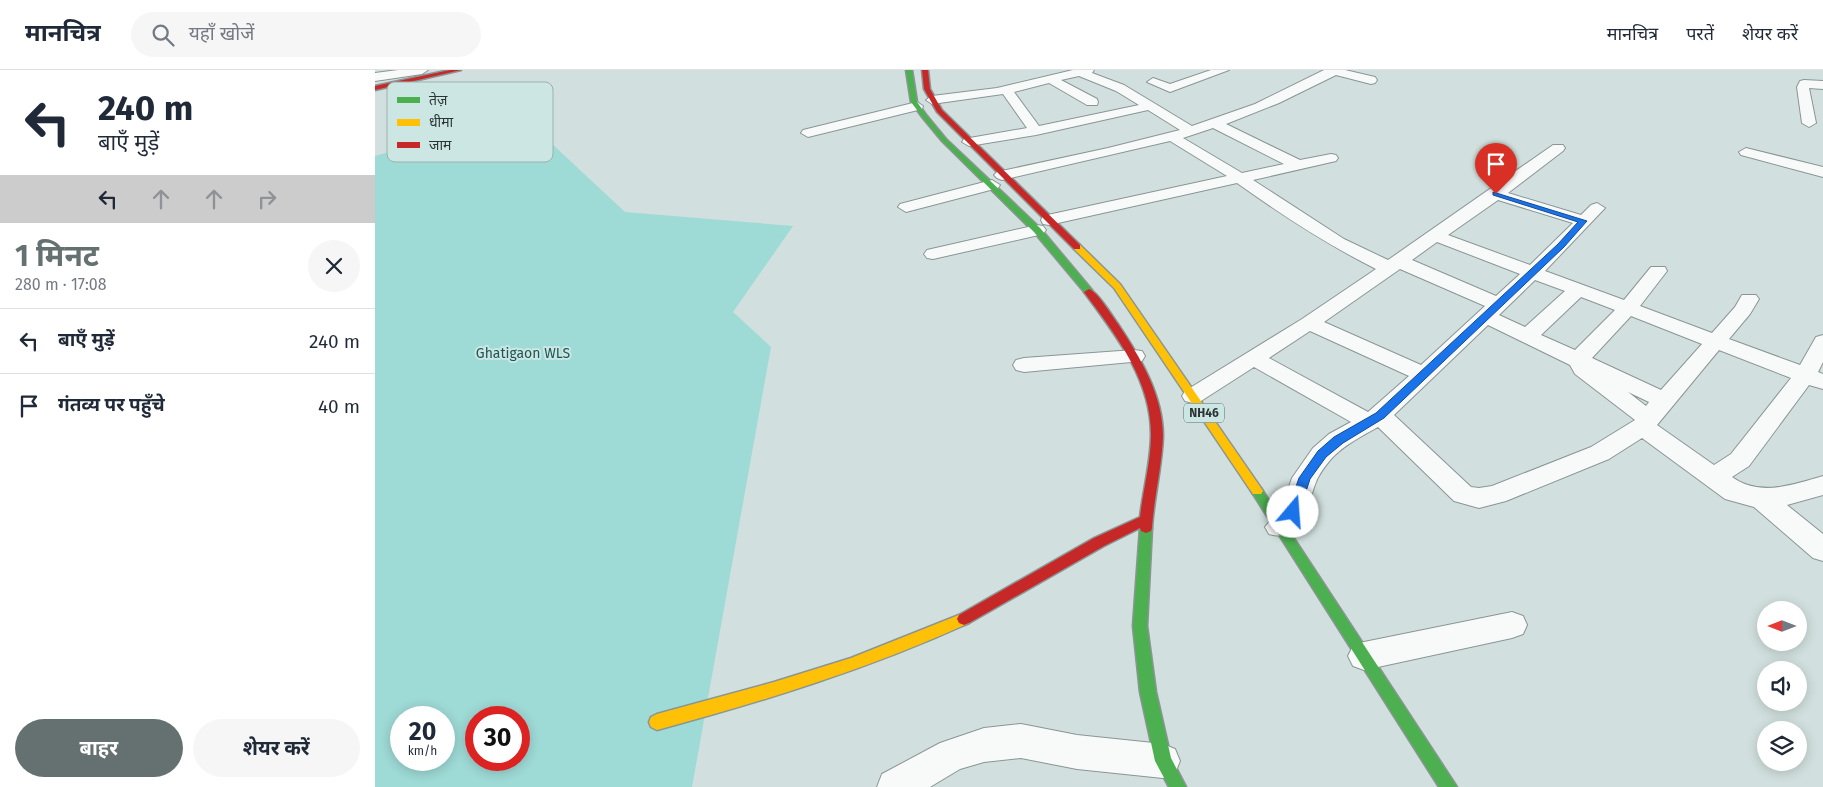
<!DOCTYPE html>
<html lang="hi">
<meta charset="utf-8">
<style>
:root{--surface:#fff;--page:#f6f6f7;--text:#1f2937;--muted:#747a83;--line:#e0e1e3;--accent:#657170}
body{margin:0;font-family:"Fira Sans","Noto Sans Devanagari",sans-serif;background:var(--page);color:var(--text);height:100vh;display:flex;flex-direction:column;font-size:19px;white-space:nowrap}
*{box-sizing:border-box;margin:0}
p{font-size:16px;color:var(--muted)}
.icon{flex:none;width:28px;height:28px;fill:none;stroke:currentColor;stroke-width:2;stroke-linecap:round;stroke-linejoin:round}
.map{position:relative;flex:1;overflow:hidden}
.details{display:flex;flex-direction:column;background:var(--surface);width:375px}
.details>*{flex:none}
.banner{background:#fff;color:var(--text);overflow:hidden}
.needle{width:32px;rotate:270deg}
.buttons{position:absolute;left:1382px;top:531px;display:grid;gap:10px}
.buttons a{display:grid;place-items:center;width:50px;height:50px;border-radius:50%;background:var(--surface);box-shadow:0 2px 12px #0003;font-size:25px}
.speed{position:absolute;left:15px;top:636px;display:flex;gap:10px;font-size:25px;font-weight:700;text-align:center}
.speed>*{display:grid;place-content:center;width:65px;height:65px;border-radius:50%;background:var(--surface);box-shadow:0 2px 12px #0003;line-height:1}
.speed small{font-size:12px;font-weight:400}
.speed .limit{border:8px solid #d22;background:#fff;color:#111}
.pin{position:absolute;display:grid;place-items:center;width:42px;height:42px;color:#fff;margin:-51px -21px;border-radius:50% 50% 50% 0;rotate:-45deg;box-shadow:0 0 5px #0007}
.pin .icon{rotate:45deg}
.me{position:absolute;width:55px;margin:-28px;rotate:18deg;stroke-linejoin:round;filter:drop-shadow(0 0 4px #0008)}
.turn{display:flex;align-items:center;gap:18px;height:105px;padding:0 15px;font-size:22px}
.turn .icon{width:65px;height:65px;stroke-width:2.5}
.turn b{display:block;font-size:35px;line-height:42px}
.lanes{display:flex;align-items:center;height:48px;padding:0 15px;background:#0003;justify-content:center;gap:25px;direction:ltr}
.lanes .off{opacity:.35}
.round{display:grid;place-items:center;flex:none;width:52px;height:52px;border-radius:26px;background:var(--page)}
.headline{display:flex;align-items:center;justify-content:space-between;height:85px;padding:0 15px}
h1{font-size:30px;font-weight:700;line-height:38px;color:var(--accent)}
.primary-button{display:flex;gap:10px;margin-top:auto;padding:10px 15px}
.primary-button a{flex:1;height:58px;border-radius:30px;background:var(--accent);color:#fff;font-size:20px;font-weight:700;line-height:58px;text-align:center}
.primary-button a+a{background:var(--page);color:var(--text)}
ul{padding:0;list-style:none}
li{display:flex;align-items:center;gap:15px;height:65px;padding:0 15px;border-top:1px solid var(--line)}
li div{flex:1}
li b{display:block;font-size:19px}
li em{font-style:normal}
header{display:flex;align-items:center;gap:30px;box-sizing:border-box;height:70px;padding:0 25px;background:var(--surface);border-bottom:1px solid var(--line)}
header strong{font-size:24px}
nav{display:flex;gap:28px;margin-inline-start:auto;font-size:18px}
.search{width:350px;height:45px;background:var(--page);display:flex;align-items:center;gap:12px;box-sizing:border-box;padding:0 18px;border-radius:28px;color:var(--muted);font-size:19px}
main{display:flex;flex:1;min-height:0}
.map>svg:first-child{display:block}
.green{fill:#9edad6;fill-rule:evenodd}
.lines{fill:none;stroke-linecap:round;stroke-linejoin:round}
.street-casing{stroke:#8a9594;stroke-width:2}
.fast-casing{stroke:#8a9594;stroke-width:3}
.slow-casing{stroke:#8a9594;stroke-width:3}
.jam-casing{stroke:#8a9594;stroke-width:3}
.street{fill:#f8fafa;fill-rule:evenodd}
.fast{fill:#4caf50;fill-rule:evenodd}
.slow{fill:#ffc107;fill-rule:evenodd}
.jam{fill:#c62828;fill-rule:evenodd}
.route{fill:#1a73e8;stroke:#114b97}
.labels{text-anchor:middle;stroke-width:4;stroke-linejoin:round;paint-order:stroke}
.shield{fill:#cbe6e3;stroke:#5b6a68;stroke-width:1}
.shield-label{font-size:12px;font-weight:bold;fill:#2b3534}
.park-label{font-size:14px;fill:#1d5653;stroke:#cbe6e3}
.key{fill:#cbe6e3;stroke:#9bb1ae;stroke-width:1}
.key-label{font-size:14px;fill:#2b3534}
</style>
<header>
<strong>मानचित्र</strong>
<div class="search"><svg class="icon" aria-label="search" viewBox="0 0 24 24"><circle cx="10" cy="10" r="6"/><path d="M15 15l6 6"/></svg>यहाँ खोजें</div>
<nav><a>मानचित्र</a><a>परतें</a><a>शेयर करें</a></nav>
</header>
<main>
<section class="details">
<div class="banner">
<div class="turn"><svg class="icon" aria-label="left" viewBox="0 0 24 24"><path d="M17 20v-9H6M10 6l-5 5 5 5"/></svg><div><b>240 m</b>बाएँ मुड़ें</div></div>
<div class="lanes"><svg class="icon" aria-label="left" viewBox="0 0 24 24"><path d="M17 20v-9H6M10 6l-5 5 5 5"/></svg><svg class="icon off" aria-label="ahead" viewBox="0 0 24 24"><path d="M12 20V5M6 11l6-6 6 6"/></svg><svg class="icon off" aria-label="ahead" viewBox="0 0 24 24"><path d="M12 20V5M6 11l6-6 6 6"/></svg><svg class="icon off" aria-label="right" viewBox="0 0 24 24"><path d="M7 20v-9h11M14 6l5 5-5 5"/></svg></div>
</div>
<div class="headline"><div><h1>1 मिनट</h1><p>280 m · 17:08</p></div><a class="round"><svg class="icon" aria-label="close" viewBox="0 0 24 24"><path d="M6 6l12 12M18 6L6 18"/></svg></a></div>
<ul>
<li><svg class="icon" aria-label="left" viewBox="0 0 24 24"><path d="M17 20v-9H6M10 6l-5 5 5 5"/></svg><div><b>बाएँ मुड़ें</b></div><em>240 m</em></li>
<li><svg class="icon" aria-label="arrive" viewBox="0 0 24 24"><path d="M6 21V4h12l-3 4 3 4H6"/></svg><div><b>गंतव्य पर पहुँचे</b></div><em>40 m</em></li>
</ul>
<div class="primary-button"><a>बाहर</a><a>शेयर करें</a></div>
</section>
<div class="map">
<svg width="1448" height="717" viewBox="0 0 1448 717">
<rect width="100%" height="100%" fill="#d1e0de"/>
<path class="green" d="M145 44 250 142 418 156 358 242 396 277 317 717H0V86ZM26 648H69V690H26ZM101 648H144V690H101Z"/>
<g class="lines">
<g class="street-casing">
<path id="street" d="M23 0H53L47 4 0 11V3Z
M698 0H719L717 3 749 15 817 56 880 34 949 0H970L1000 7 1002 10 1000 13 996 14 961 5 904 33 851 54 925 90 956 84 961 85 963 88 961 91 878 110 969 169 1013 190 1178 75H1188L1190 78 1188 81 1133 123 1206 145 1216 135 1222 133 1230 138 1170 201 1249 230 1276 197H1290L1292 201 1265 236 1337 263 1360 237 1367 225H1381L1384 229 1375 244 1354 269 1425 295 1441 267 1448 265V292L1443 302 1448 304V319L1434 315 1374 396 1357 407C1385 427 1417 415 1448 406V425L1412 435 1448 464V491L1438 488 1379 437 1350 429 1267 368 1234 389 1131 431 1104 438 1079 431 1003 357C987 366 969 375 956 389 951 395 944 404 941 412 933 433 926 474 894 464L890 457 907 437 917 408 938 378 954 364 976 352 879 297 826 331 818 333 810 331 807 326 810 321 927 249 1001 199C951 174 907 145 862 113L674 155 668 154 666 150 668 146 852 106 795 71 627 110 622 108 619 105 622 102 733 78 805 60 773 40 661 65 594 76 587 72 589 69 652 58 628 24 557 34 551 30 557 26 622 18ZM704 6 741 21 764 35 664 56 639 22 674 13 712 35H722L723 32 722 29 686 10ZM838 58 909 94 867 103 808 68ZM1123 130 1198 153 1155 195 1073 165ZM1062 172 1145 204 1121 226 1037 190ZM1025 199 1110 236 1046 295 949 252ZM1160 210 1190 221 1150 257 1124 245ZM1206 227 1240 240 1200 280 1166 265ZM1256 246 1327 274 1286 320 1217 288ZM1113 255 1195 295 1200 304 1260 350 1216 377 1117 416 1104 418 1096 417 1019 345ZM935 261 1034 306 993 342 894 288ZM1344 280 1416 308 1356 384 1339 395 1282 355ZM1253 322 1274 332 1271 336Z
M836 0H854L795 22 772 12 778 8 795 14Z
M1429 10 1448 11V19L1434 18 1441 53 1434 57 1427 53 1422 17 1425 11Z
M542 32 548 36 547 39 433 67 426 63 428 60Z
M1371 78 1448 97V107L1366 85 1364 82Z
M617 110 625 115 623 118 531 142 523 137 525 134Z
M662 155 668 156 671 160 668 164 558 189 552 188 549 184 552 180Z
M759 280 767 281 770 286 767 291 649 302 641 300 638 295 641 290 649 288Z
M1137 542 1148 546 1152 555 1148 564 1137 568 989 600 978 596 973 586 978 576 989 572Z
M646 654 702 665 788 674 800 679 805 691 800 703 788 708 702 699 646 688 609 692 585 699 555 717H502L507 704 565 673 609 658Z"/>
</g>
<g class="fast-casing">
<path id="fast" d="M531 0H537L542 32 552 46 571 69 665 158 717 220V224H711L659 162 567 71 548 48 536 32Z
M882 417 886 418 1082 717H1064L878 424 876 421 878 418Z
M771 453 776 455 777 458 772 556 781 622 796 688 811 717H794L780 691 765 622 758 556 765 458 766 455Z"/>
</g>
<g class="slow-casing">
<path id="slow" d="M702 174 705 175 745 214 886 418 888 421 886 424H878L739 218 699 179V175Z
M589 543 594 545 596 549 594 553C493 599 389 631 282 660L276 657 274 652 276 647 282 644 399 612 476 588Z"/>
</g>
<g class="jam-casing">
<path id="jam" d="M75 0H86L0 20V16Z
M547 0H553L555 19 567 40 705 175V179H699L562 42 549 19Z
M714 219C723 222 737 246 743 254 765 287 788 325 788 366 787 397 779 427 777 458L776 461 771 463 766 461 765 458 729 476 594 553 589 555 584 553 582 549 584 545 719 468 765 447C768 420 776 392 776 364 776 309 740 264 709 222Z"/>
</g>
<use href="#street" class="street"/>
<use href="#fast" class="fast"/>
<use href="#slow" class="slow"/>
<use href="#jam" class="jam"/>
</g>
<path class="route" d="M1118 122 1212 151 1189 177 1009 348 968 373 951 387 935 409 923 446H914L912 442 924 408 943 381 959 367 1001 343 1183 174 1203 152 1118 125Z"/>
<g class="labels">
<rect class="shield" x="809" y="333.5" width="40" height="19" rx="4"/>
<g class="shield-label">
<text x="829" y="347">NH46</text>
</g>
<g class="park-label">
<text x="148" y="288">Ghatigaon WLS</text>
</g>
</g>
<rect x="12" y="12" width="166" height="80" rx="8" class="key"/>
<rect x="22" y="27" width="23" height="6" fill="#4caf50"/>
<rect x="22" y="49" width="23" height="7" fill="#ffc107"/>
<rect x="22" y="72" width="23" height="6" fill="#c62828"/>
<g class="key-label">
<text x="54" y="35">तेज़</text>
<text x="54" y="57">धीमा</text>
<text x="54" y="80">जाम</text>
</g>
</svg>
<div class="buttons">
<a><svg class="needle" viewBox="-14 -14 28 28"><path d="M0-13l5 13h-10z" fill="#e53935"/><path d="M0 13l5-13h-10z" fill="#747a83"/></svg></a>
<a><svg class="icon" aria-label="sound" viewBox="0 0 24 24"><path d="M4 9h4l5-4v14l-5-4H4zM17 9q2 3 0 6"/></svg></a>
<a><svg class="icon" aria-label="layers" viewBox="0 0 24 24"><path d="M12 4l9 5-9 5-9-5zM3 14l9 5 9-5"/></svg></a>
</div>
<div class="speed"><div>20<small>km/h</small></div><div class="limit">30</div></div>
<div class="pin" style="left:1121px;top:124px;background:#d93025"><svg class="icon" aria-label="arrive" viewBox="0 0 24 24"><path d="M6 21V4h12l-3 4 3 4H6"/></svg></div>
<svg class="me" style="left:918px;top:442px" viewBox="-20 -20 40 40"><circle r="19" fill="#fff"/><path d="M0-13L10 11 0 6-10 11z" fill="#1a73e8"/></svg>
</div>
</main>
